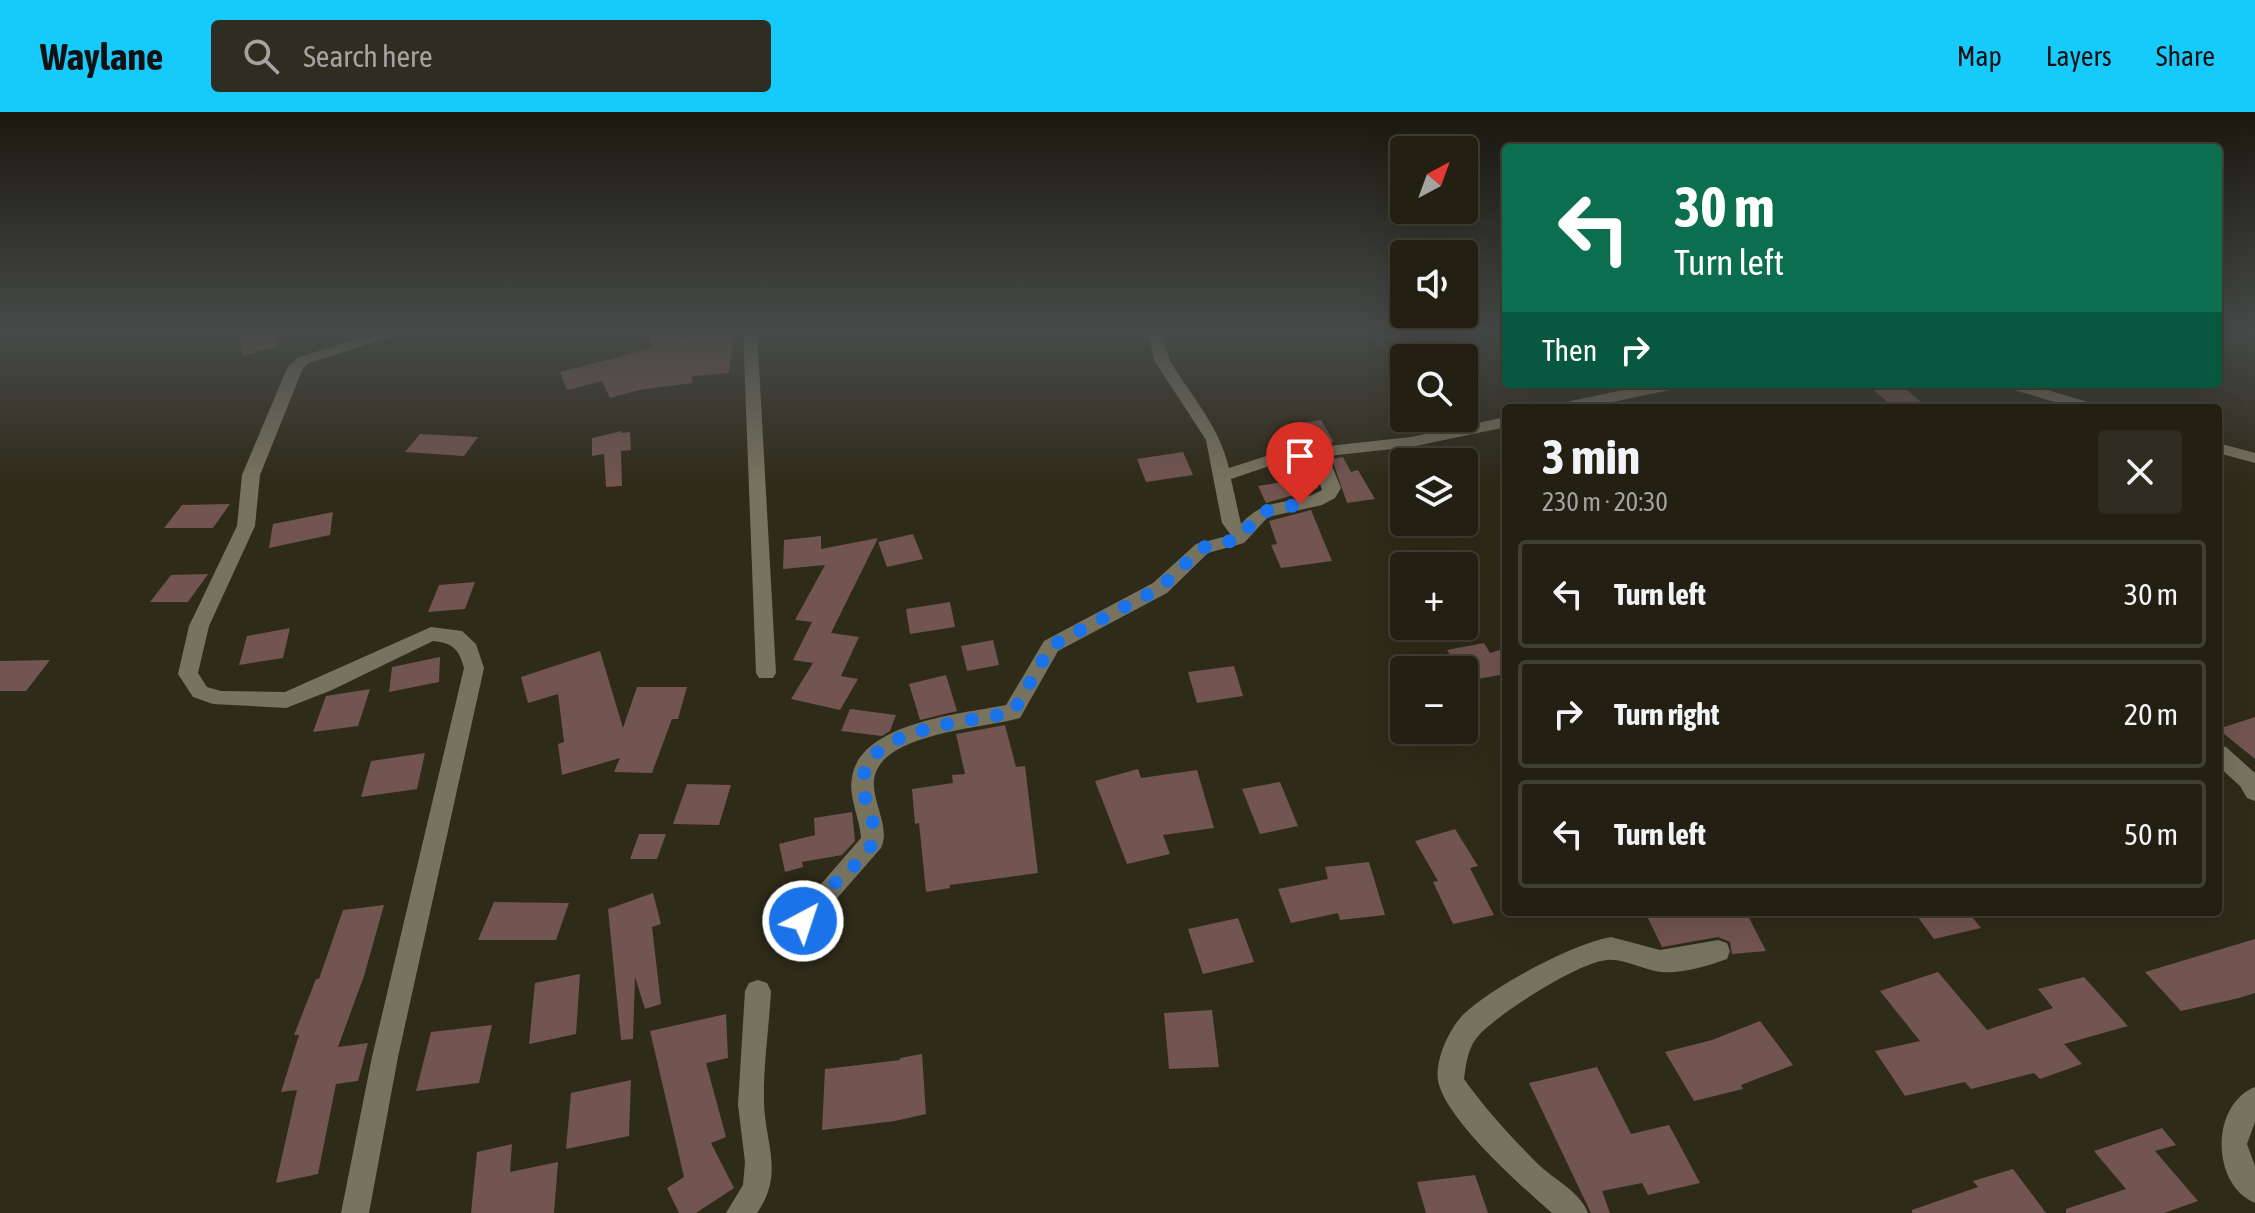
<!DOCTYPE html>
<meta charset="utf-8">
<style>
:root{--surface:#232013;--page:#2f2d21;--text:#f1f3f6;--muted:#a3a3a0;--line:#403e33;--accent:#16cafb}
body{margin:0;font-family:"Asap Condensed",sans-serif;background:var(--page);color:var(--text);height:100vh;display:flex;flex-direction:column;font-size:30px;white-space:nowrap}
*{box-sizing:border-box;margin:0}
p{font-size:26px;color:var(--muted)}
.icon{flex:none;width:44px;height:44px;fill:none;stroke:currentColor;stroke-width:2;stroke-linecap:round;stroke-linejoin:round}
.map{position:relative;flex:1;overflow:hidden}
.side{position:absolute;left:1502px;top:292px;width:720px;height:512px;display:flex;flex-direction:column;background:var(--surface);border-radius:8px;box-shadow:0 8px 32px #0002,0 0 0 2px var(--line)}
.side>*{flex:none}
.guide{position:absolute;left:1502px;top:32px;width:720px;height:244px;border-radius:8px;box-shadow:0 8px 32px #0002,0 0 0 2px var(--line);background:#0b6e4f;color:#fff;overflow:hidden}
.needle{width:52px;rotate:41deg}
.buttons{position:absolute;left:1390px;top:24px;display:grid;gap:16px}
.buttons a{display:grid;place-items:center;width:88px;height:88px;border-radius:8px;background:var(--surface);box-shadow:0 8px 32px #0002,0 0 0 2px var(--line);font-size:40px}
.pin{position:absolute;display:grid;place-items:center;width:68px;height:68px;color:#fff;margin:-82px -34px;border-radius:50% 50% 50% 0;rotate:-45deg;box-shadow:0 0 8px #0007}
.pin .icon{rotate:45deg}
.me{position:absolute;width:88px;margin:-44px;rotate:40deg;stroke-linejoin:round;filter:drop-shadow(0 0 6px #0008)}
.turn{display:flex;align-items:center;gap:28px;height:168px;padding:0 40px;font-size:36px}
.turn .icon{width:104px;height:104px;stroke-width:2.5}
.turn b{display:block;font-size:56px;line-height:68px}
.then{display:flex;align-items:center;height:76px;padding:0 40px;background:#0003;gap:16px;font-size:30px}
.round{display:grid;place-items:center;flex:none;width:84px;height:84px;border-radius:8px;background:var(--page)}
.headline{display:flex;align-items:center;justify-content:space-between;height:136px;padding:0 40px}
h1{font-size:48px;font-weight:700;line-height:60px}
ul{padding:0;list-style:none}
li{display:flex;align-items:center;gap:24px;height:108px;margin:0 16px 12px;padding:0 24px;border:4px solid var(--line);border-radius:8px}
li div{flex:1}
li b{display:block;font-size:30px}
li em{font-style:normal}
header{display:flex;align-items:center;gap:48px;box-sizing:border-box;height:112px;padding:0 40px;background:var(--accent);color:#111}
header strong{font-size:38px}
nav{display:flex;gap:44px;margin-inline-start:auto;font-size:28px}
.search{width:560px;height:72px;background:var(--page);display:flex;align-items:center;gap:20px;box-sizing:border-box;padding:0 28px;border-radius:8px;color:var(--muted);font-size:30px}
.map>svg:first-child{display:block}
.building{fill:#725450}
.lines{fill:none;stroke-linecap:round;stroke-linejoin:round}
.minor{fill:#78735f;fill-rule:evenodd}
.route{stroke:#1a73e8;stroke-width:14;stroke-dasharray:0 25.2}
</style>
<header>
<strong>Waylane</strong>
<div class="search"><svg class="icon" aria-label="search" viewBox="0 0 24 24"><circle cx="10" cy="10" r="6"/><path d="M15 15l6 6"/></svg>Search here</div>
<nav><a>Map</a><a>Layers</a><a>Share</a></nav>
</header>
<div class="map">
<svg width="2255" height="1101" viewBox="0 0 2255 1101">
<rect width="100%" height="100%" fill="#2f2b19"/>
<path class="building" d="M257 218H273L276 235 242 244 239 222Z
M647 218H677L680 227 725 218 732 232 729 261 692 264V271L639 278 610 286 602 269 567 278 560 260 653 236Z
M1867 272H1900L1923 292 1894 296Z
M1321 308 1334 330 1308 333 1297 312Z
M621 319V321L630 320 631 338 621 339 622 374 606 375 604 342 592 344V326Z
M420 322 478 325 464 344 405 340Z
M1183 340 1193 363 1146 370 1137 347Z
M1343 345 1351 360 1358 358 1375 387 1347 391 1332 347Z
M1315 365 1318 376 1266 391 1258 374Z
M230 392 213 416H164L182 393Z
M1311 398 1332 449 1281 456 1271 433 1277 432 1269 409Z
M333 400 330 423 269 436 273 412Z
M913 422 923 447 887 455 878 430Z
M821 424V437L878 426 831 521 859 525 841 564 858 567 840 598 791 587 813 551 793 548 812 510 795 508 825 453 783 457 784 428Z
M208 462 188 490H150L171 463Z
M475 470 465 497 428 500 439 473Z
M950 490 955 515 910 522 906 497Z
M290 516 283 546 239 553 247 524Z
M993 528 999 553 967 559 961 534Z
M1484 531 1490 541 1506 536V562L1466 569 1464 558H1459L1447 538Z
M600 539 623 616 637 575H687L678 607H672L652 661 614 660 620 646 562 663 558 632 564 630 558 582 528 591 521 565Z
M440 545 439 570 389 580 392 555Z
M50 548 26 579H0V549Z
M1234 554 1243 584 1197 591 1188 560Z
M946 563 957 599 920 608 909 572Z
M370 577 358 614 313 620 326 584Z
M850 597 896 603 890 619 882 624 841 619Z
M2255 605V647L2218 617Z
M1005 613 1016 655 1025 654 1038 761 950 773V776L926 780 919 711 915 712 912 677 953 671 952 663 965 662 956 622Z
M425 641 417 677 361 685 371 649Z
M1138 657 1141 666 1197 658 1214 716 1163 723 1170 742 1127 752 1095 669Z
M1280 670 1298 714 1260 722 1242 677Z
M687 672 731 673 719 713 673 712Z
M852 700 855 729 842 743 802 750 803 755 785 760 779 732 815 723 814 706Z
M1455 717 1478 754 1470 756 1494 803 1453 812 1433 770 1438 769 1415 729Z
M639 722H666L657 747H630Z
M1369 750 1385 803 1340 808 1338 801 1291 811 1278 777 1328 767 1325 755Z
M653 781 661 812 652 815 661 892 645 897 635 865 633 927 621 928 608 797Z
M494 790 569 791 556 828H478Z
M384 793 364 864 338 935 368 931 358 969 336 972 318 1062 276 1071 297 978 281 980 299 923H294L316 867H319L343 798Z
M1645 800H1746L1766 839 1732 842 1730 830 1718 825 1662 835Z
M1914 800H1968L1981 816 1934 827Z
M1238 806 1254 850 1203 862 1188 817Z
M2255 827V881L2239 886 2181 899 2145 860Z
M1938 860 1987 918 2053 896 2038 877 2084 865 2128 914 2064 932 2082 952 2040 967 2034 961 1971 977 1965 970 1905 984 1875 939 1920 929 1880 879Z
M580 862 576 922 529 932 535 871Z
M1212 898 1219 955 1169 957 1164 901Z
M726 902 728 946 706 951 726 1025 711 1031 734 1076 696 1101H679L667 1076 684 1065 650 919Z
M1760 909 1793 953 1741 973 1743 977 1694 989 1665 940 1712 928Z
M492 913 479 971 416 979 431 920Z
M922 942 926 1002 895 1009 822 1018 825 957 900 948V946Z
M1597 955 1631 1022 1669 1013 1700 1071 1648 1083 1642 1071 1602 1079 1610 1101H1591L1529 971Z
M631 968 629 1024 566 1037 571 981Z
M2162 1016 2176 1033 2155 1039 2198 1089 2164 1101H2066V1097L2126 1077 2094 1039Z
M512 1032 510 1060 558 1050 554 1101H471L477 1040Z
M2013 1057 2046 1101H1912V1098L1978 1075 1973 1069Z
M1475 1063 1488 1101H1426L1417 1070Z"/>
<g class="lines">
<path class="minor" d="M389 218H412L309 251 303 256 260 363 255 414 209 514 198 561 207 575 221 579 285 580 431 515 462 519 476 532 484 556 398 945 369 1101H341L372 945 464 556C459 537 453 531 433 529L332 578 286 596 213 592 193 585 178 562 189 514 237 414 242 363 288 254 299 245Z
M743 218H757L776 561 773 566H759L756 561Z
M1143 218H1158C1166 229 1166 241 1172 252 1194 288 1219 314 1229 356L1282 339 1411 325 1506 305V315L1411 335 1328 344 1341 376 1335 386 1322 393 1268 405 1244 431 1208 441 1167 481 1058 539 1020 606C984 617 869 621 874 675 875 694 890 718 881 736L811 816 803 819 795 816 791 809 795 802 861 726C860 706 848 685 852 665 861 610 962 602 1006 593L1044 529 1153 471 1196 432 1231 423 1222 411 1206 328 1154 248 1150 229ZM1312 346 1322 378C1290 396 1268 382 1241 412L1231 367 1284 349Z
M1652 272H1682L1674 277 1584 296H1553L1561 291Z
M2002 272H2027L2098 293 2100 296H2075L2004 275Z
M2218 331 2255 341V351L2218 341Z
M2218 633 2226 635 2255 661V689L2247 686 2240 674 2218 654Z
M1611 825 1660 838 1718 828 1727 831 1730 839 1727 847C1708 854 1681 862 1661 860 1643 858 1624 846 1607 848 1579 850 1501 900 1480 922 1468 934 1466 951 1464 967 1486 998 1512 1026 1539 1053 1555 1068 1580 1080 1588 1101H1552C1521 1074 1451 1012 1439 973 1433 953 1447 921 1461 905 1487 877 1574 831 1611 825Z
M758 868 767 871 771 879C769 916 763 955 764 992 766 1034 784 1062 757 1101H726L743 1073 745 1050 738 993 745 879 749 871Z
M2255 975V1010L2247 1032 2255 1054V1091C2211 1073 2210 993 2255 975Z"/>
</g>
<linearGradient id="sky" x2="0" y2="1"><stop stop-color="#1a180e"/><stop offset="0.59" stop-color="#474a49"/><stop offset="1" stop-color="#474a49" stop-opacity="0"/></linearGradient>
<rect width="2255" height="372" fill="url(#sky)"/>
<g class="lines">
<path class="route" d="M803 809C814 796 824 783 835 771 847 758 866 748 872 731 880 712 862 690 863 671 863 615 971 610 1013 600L1051 534 1160 476 1202 436 1238 427 1262 400 1300 392"/>
</g>
</svg>
<div class="buttons">
<a><svg class="needle" viewBox="-14 -14 28 28"><path d="M0-13l5 13h-10z" fill="#e53935"/><path d="M0 13l5-13h-10z" fill="#a3a3a0"/></svg></a>
<a><svg class="icon" aria-label="sound" viewBox="0 0 24 24"><path d="M4 9h4l5-4v14l-5-4H4zM17 9q2 3 0 6"/></svg></a>
<a><svg class="icon" aria-label="search" viewBox="0 0 24 24"><circle cx="10" cy="10" r="6"/><path d="M15 15l6 6"/></svg></a>
<a><svg class="icon" aria-label="layers" viewBox="0 0 24 24"><path d="M12 4l9 5-9 5-9-5zM3 14l9 5 9-5"/></svg></a>
<a>+</a>
<a>−</a>
</div>
<div class="pin" style="left:1300px;top:392px;background:#d93025"><svg class="icon" aria-label="arrive" viewBox="0 0 24 24"><path d="M6 21V4h12l-3 4 3 4H6"/></svg></div>
<svg class="me" style="left:803px;top:809px" viewBox="-20 -20 40 40"><circle r="17" fill="#1a73e8" stroke="#fff" stroke-width="3"/><path d="M0-11L8 9 0 5-8 9z" fill="#fff"/></svg>
<div class="guide">
<div class="turn"><svg class="icon" aria-label="left" viewBox="0 0 24 24"><path d="M17 20v-9H6M10 6l-5 5 5 5"/></svg><div><b>30 m</b>Turn left</div></div>
<div class="then">Then<svg class="icon" aria-label="right" viewBox="0 0 24 24"><path d="M7 20v-9h11M14 6l5 5-5 5"/></svg></div>
</div>
<section class="side">
<div class="headline"><div><h1>3 min</h1><p>230 m · 20:30</p></div><a class="round"><svg class="icon" aria-label="close" viewBox="0 0 24 24"><path d="M6 6l12 12M18 6L6 18"/></svg></a></div>
<ul>
<li><svg class="icon" aria-label="left" viewBox="0 0 24 24"><path d="M17 20v-9H6M10 6l-5 5 5 5"/></svg><div><b>Turn left</b></div><em>30 m</em></li>
<li><svg class="icon" aria-label="right" viewBox="0 0 24 24"><path d="M7 20v-9h11M14 6l5 5-5 5"/></svg><div><b>Turn right</b></div><em>20 m</em></li>
<li><svg class="icon" aria-label="left" viewBox="0 0 24 24"><path d="M17 20v-9H6M10 6l-5 5 5 5"/></svg><div><b>Turn left</b></div><em>50 m</em></li>
</ul>
</section>
</div>
